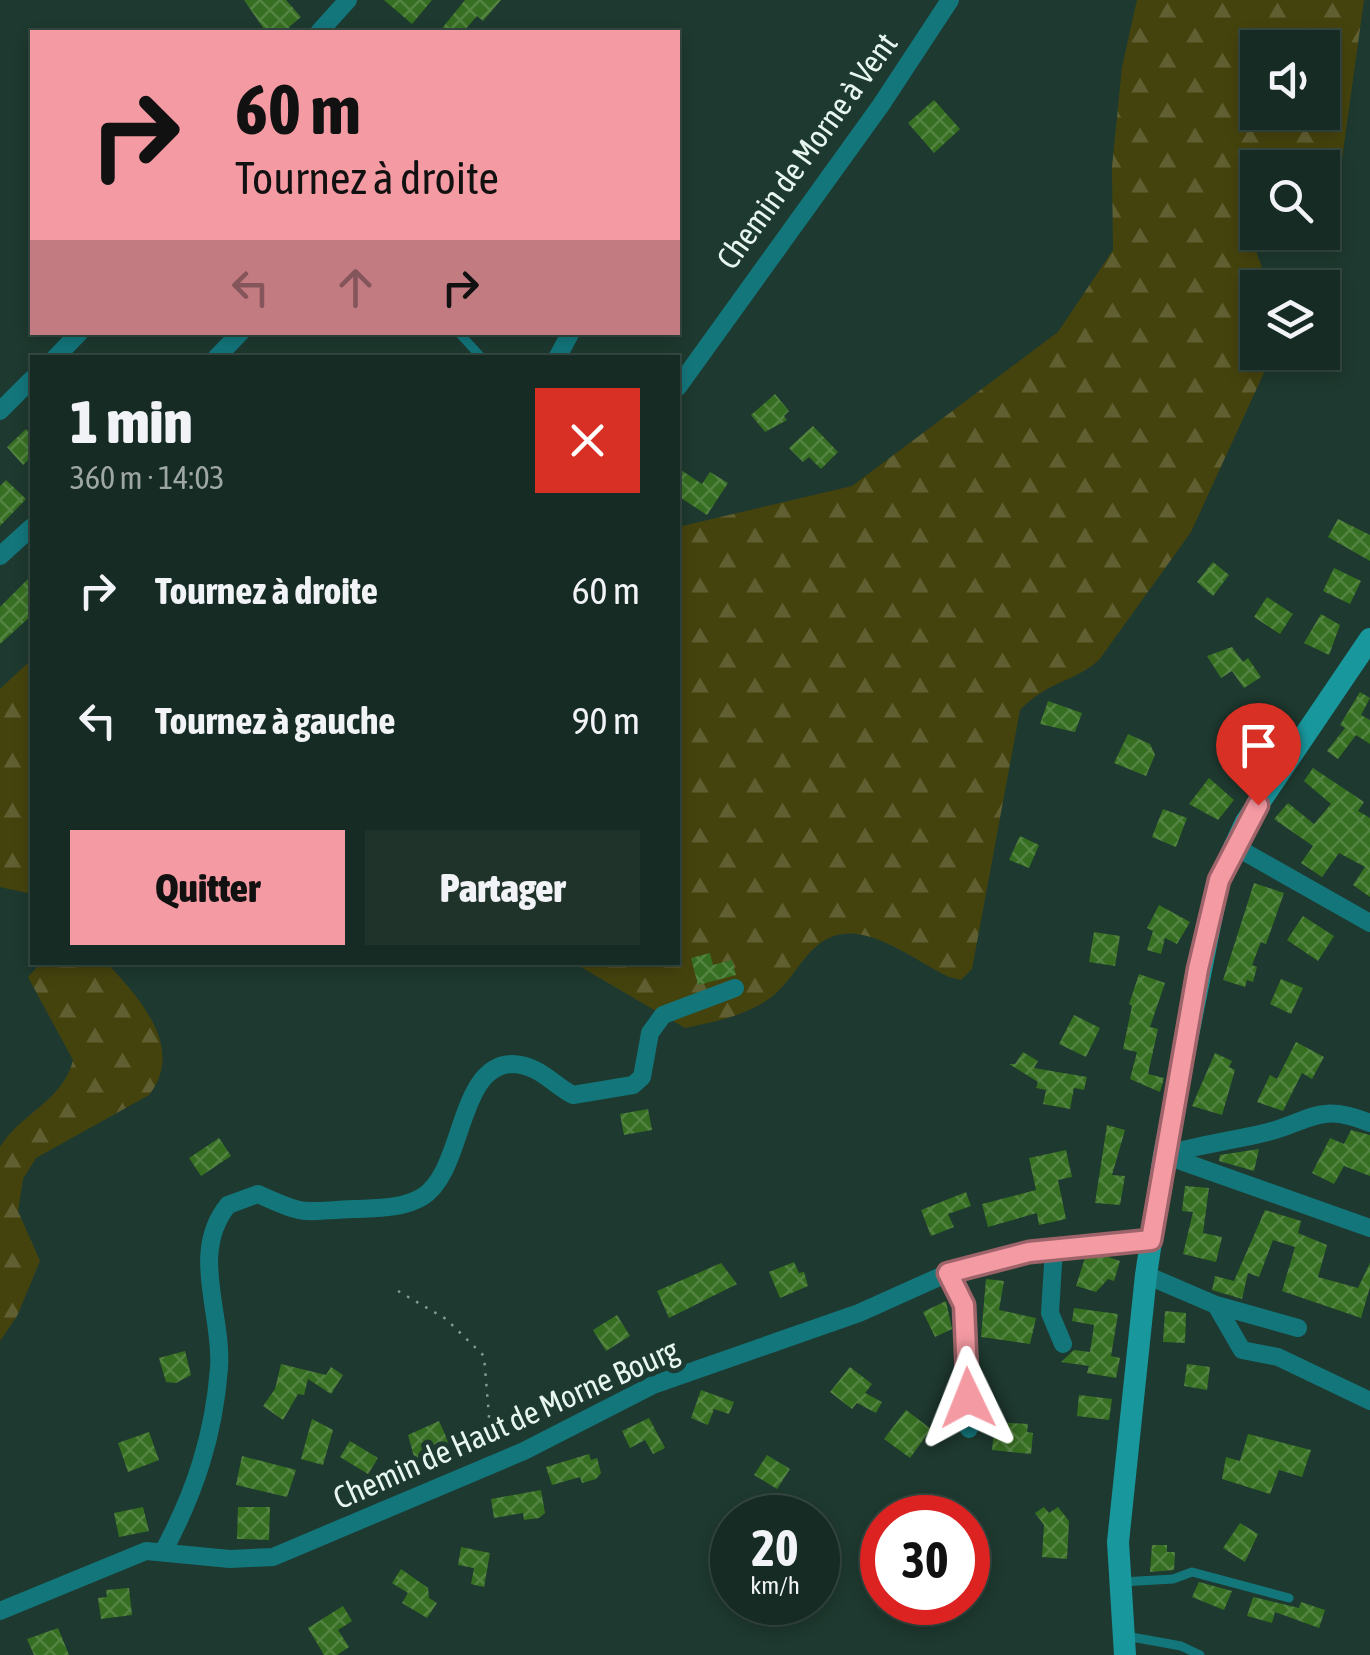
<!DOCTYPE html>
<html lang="fr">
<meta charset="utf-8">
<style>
:root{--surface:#162b23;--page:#1f332b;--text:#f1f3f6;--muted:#9ea7a6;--line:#354741;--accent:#f49aa3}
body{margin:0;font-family:"Asap Condensed",sans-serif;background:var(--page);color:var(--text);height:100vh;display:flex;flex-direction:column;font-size:38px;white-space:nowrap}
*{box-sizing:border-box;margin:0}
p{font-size:32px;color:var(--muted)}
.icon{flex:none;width:55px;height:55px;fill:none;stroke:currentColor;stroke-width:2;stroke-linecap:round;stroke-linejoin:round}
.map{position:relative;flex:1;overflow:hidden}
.sheet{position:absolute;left:30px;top:355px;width:650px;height:610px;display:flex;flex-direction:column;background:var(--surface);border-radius:0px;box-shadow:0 5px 15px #0003,0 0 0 2px var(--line)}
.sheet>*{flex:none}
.banner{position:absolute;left:30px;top:30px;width:650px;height:305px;border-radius:0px;box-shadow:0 5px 15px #0003,0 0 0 2px var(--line);background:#f49aa3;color:#111;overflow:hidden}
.buttons{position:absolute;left:1240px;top:30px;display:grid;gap:20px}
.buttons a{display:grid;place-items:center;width:100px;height:100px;border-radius:0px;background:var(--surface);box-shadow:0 5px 15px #0003,0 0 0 2px var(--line);font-size:50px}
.speed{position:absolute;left:710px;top:1495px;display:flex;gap:20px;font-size:50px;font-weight:700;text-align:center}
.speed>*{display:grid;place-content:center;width:130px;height:130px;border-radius:50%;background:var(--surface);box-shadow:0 5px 15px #0003,0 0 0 2px var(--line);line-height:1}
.speed small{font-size:25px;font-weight:400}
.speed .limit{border:15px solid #d22;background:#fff;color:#111}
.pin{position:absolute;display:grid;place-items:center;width:85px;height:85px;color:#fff;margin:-102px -42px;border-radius:50% 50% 50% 0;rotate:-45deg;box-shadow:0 0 10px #0007}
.pin .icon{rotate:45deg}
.me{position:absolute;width:110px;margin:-55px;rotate:358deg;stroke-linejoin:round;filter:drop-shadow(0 0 8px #0008)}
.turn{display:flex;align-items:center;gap:35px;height:210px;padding:0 40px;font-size:45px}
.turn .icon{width:130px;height:130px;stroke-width:2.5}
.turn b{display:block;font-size:70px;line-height:85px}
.lanes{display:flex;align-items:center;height:95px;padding:0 40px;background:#0003;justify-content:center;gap:50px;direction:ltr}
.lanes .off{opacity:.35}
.round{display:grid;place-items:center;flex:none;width:105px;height:105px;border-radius:0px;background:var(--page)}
.overview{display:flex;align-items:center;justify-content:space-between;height:170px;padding:0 40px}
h1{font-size:60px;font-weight:800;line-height:75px}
.action{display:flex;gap:20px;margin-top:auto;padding:20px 40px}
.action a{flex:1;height:115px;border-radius:0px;background:var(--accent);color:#111;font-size:40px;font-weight:800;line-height:115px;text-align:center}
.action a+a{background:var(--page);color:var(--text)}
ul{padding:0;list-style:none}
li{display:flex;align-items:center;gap:30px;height:130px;padding:0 40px}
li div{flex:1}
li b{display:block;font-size:38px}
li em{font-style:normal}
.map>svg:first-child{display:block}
.forest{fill:url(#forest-firs);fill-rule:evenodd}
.building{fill:url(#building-cross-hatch)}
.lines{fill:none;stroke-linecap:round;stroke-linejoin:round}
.path{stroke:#869b93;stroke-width:2.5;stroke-dasharray:2.5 8;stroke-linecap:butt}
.lane{stroke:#13767b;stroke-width:9}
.street{stroke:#13767b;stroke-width:18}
.secondary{stroke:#18979d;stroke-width:22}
.route-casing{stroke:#9f646a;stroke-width:25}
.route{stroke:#f49aa3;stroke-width:18}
.labels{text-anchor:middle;stroke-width:10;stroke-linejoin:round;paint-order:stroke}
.street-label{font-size:32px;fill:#e7f7f0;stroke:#1e392f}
</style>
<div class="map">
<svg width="1370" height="1655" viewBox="0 0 1370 1655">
<defs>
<pattern id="forest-firs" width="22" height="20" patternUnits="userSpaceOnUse" patternTransform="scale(2.5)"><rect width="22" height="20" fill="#45430d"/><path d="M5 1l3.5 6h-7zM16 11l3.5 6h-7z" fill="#605f31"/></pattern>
<pattern id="building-cross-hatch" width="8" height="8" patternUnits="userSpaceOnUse" patternTransform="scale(2.5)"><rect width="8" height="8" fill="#376f22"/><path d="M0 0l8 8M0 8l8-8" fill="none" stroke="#548442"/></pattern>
</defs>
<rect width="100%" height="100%" fill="#1e392f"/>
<path class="forest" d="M1137 0H1364L1342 159 1323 189 1322 168H1258V232L1271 233 1262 239 1256 251 1269 287 1258 288V352L1273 353 1191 532 1099 660C1071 684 1049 680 1020 710L972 969 961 980 949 977C920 963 888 938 857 934 811 929 801 973 773 996 748 1015 715 1022 685 1028L574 963 678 962V527L852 486 1058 332 1113 250 1112 167 1122 67ZM1258 48H1322V112H1258Z
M32 659V894L0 887V689Z
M42 962 107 963C139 998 186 1048 149 1095L36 1158 23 1179 18 1211 40 1261 17 1316 0 1341V1147C20 1114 64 1100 73 1060L28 977Z"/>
<path class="building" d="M244 0H286L301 17 289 27 294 32H266Z
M384 0H432L412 24Z
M465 0H501L483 21 477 16 463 32H439Z
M934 100 960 129 934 153 908 123Z
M775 394 789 411 784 416 787 420 765 432 751 415Z
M813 426 838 452 821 469 809 457 803 462 789 448Z
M26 429 32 436V456L23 465 7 447Z
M678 468 702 484 710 472 728 483 707 515 678 496Z
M6 480 26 499 0 526V486Z
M1338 519 1370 535V561L1328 537Z
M1213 562 1229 575 1213 596 1197 582Z
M1334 568 1361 581 1350 604 1323 591Z
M32 575V615L0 644V607Z
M1267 597 1293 614 1280 634 1254 617Z
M1321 614 1340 625 1329 655 1304 643Z
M1232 647 1243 662 1248 658 1261 677 1244 688 1232 671 1221 678 1207 656Z
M1360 692 1370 698 1361 715 1370 720V744L1356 735 1338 759 1327 751 1345 728 1340 725Z
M1048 701 1082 713 1075 732 1040 724Z
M1257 717 1272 727 1250 759 1220 737 1226 728 1236 734 1240 728 1246 733Z
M1128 734 1150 744 1155 755 1146 776 1114 763Z
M1313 768 1364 802 1358 811 1370 818V897L1353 885 1365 867 1339 853 1322 877 1301 863 1313 846 1274 819 1288 803 1314 824 1331 804 1304 781Z
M1209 778 1234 800 1218 820 1189 804Z
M1163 809 1187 818 1176 847 1152 837Z
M1020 836 1039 845 1029 868 1009 860Z
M1254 883 1284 893 1266 944 1261 942 1252 965 1257 967 1253 982 1247 980 1245 987 1223 980Z
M1159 905 1190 922 1177 944 1165 938 1161 954 1147 950 1153 931 1147 928Z
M1303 916 1334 936 1318 961 1287 940Z
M1094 932 1120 936 1115 966 1089 962Z
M710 953 713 965 732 960 736 975 698 985 691 958Z
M1139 974 1165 983 1150 1027 1158 1029 1148 1074 1164 1078 1160 1092 1130 1079 1137 1052 1123 1049 1132 1006 1129 1004Z
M1281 979 1303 988 1291 1014 1270 1004Z
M1074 1015 1100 1028 1086 1057 1059 1044Z
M1296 1042 1324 1057 1312 1079 1302 1073 1283 1111 1257 1102 1270 1075 1277 1079Z
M1023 1052 1038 1061 1034 1068 1087 1077 1084 1090 1074 1088 1070 1109 1043 1104 1046 1090 1036 1088 1038 1082 1009 1064H1015Z
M1215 1053 1232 1061 1229 1067 1235 1070 1222 1115 1192 1106Z
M648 1109 652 1130 624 1135 620 1114Z
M1107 1125 1125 1130 1112 1175 1125 1176 1120 1205 1095 1203Z
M1351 1130 1370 1135V1176L1344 1166 1334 1184 1312 1173 1330 1138 1344 1144Z
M219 1138 231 1156 201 1176 189 1158Z
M1259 1149 1254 1171 1219 1161 1220 1155Z
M1066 1150 1072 1177 1058 1180 1066 1219 1039 1225 1037 1213 988 1227 982 1204 1036 1190 1029 1158Z
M1185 1186 1209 1188 1203 1233 1222 1237 1216 1262 1183 1254 1193 1212 1182 1211Z
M966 1192 971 1206 948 1214 954 1227 931 1236 921 1210Z
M1265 1210 1301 1221 1298 1233 1327 1245 1318 1277 1358 1288 1370 1263V1287L1361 1318 1282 1291 1295 1247 1273 1240 1259 1277 1248 1273 1242 1299 1212 1290 1215 1276 1234 1281Z
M1108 1257 1120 1261 1114 1281 1108 1279 1096 1292 1076 1286 1085 1258Z
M794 1262 799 1273 804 1272 808 1286 780 1298 769 1272Z
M721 1263 737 1284 669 1318 657 1291Z
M986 1279 1004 1281 999 1310 1036 1318 1030 1344 981 1337Z
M946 1301 952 1329 935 1337 923 1312Z
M1074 1308 1118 1314 1111 1356 1120 1358 1116 1378 1087 1373 1089 1366 1061 1362 1074 1350 1090 1352 1094 1325 1072 1321Z
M1165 1311 1186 1313 1185 1343 1163 1342Z
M617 1315 630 1336 606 1351 593 1330Z
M185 1351 191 1375 176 1383 166 1382 159 1358Z
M281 1364 326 1375 331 1367 343 1375 331 1394 308 1379 304 1395 298 1394 283 1420 263 1406 275 1389Z
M1187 1364 1210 1367 1207 1390 1184 1386Z
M850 1367 872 1384 865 1393 882 1402 876 1413 857 1403 852 1409 830 1392Z
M701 1390 734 1402 729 1414 714 1409 708 1425 691 1418Z
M1079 1395 1112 1399 1109 1420 1077 1416Z
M906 1410 931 1429 910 1458 884 1439Z
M649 1418 665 1448 653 1454 645 1440 630 1448 622 1431Z
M312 1419 333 1430 323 1465 301 1459Z
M439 1421 453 1452 431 1461 428 1455 415 1460 408 1435Z
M995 1422 1028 1424 1027 1432 1033 1433 1031 1454 992 1450Z
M149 1432 159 1460 128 1472 118 1443Z
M1248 1434 1311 1450 1302 1477 1279 1470 1270 1494 1222 1479 1226 1457 1240 1461Z
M350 1441 378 1458 368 1474 340 1457Z
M589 1454 591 1460 597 1458 601 1473 596 1479 582 1483 580 1477 552 1485 546 1467Z
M767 1455 790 1469 777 1489 754 1475Z
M242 1456 296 1470 287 1497 236 1485Z
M541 1490 545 1513 539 1518 524 1520 523 1513 494 1518 491 1499Z
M143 1507 149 1531 119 1537 114 1513Z
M238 1507H270L269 1540 237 1539Z
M1044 1507 1049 1513 1058 1507 1069 1521 1067 1559 1042 1557 1044 1525 1035 1513Z
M1240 1523 1258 1534 1245 1562 1223 1548Z
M1152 1545H1167V1552H1175L1174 1570 1150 1572Z
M461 1547 490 1553 484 1587 471 1584 474 1568 458 1565Z
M401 1569 428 1588 429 1598 437 1603 427 1618 402 1603 408 1593 392 1583Z
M1199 1582 1232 1591 1224 1610 1192 1597Z
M129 1588 132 1615 101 1619 98 1598 107 1597 106 1590Z
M1253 1597 1299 1608 1301 1602 1325 1610 1319 1628 1275 1612 1272 1623 1247 1616Z
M343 1606 352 1621 338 1630 349 1647 337 1655H324L308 1628Z
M58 1628 69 1655H34L27 1639Z"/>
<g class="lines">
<path class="path" d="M398 1291 446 1319 484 1356 489 1416 479 1453"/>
<path class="lane" d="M460 334 482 358
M1122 1582 1173 1579 1192 1572 1289 1598
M1126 1636 1181 1646 1200 1655"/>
<path class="street" d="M319 32 348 0
M55 358 80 332
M216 358 241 332
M557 358 571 332
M678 387 881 105 950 0
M0 411 32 379
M0 556 32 527
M1234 846 1370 923
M1164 1155 1370 1228
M1164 1155C1198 1145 1230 1141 1264 1133 1309 1123 1317 1101 1370 1123
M1054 1248 1050 1313 1063 1344
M948 1273 964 1305 969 1429
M1146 1275 1216 1305 1242 1350 1278 1357 1370 1401
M1216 1305 1298 1328
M164 1550C195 1492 214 1435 219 1368 223 1314 189 1253 228 1205L258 1194C308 1217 302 1211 354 1209 376 1208 402 1209 422 1197 465 1171 457 1064 513 1064 539 1065 552 1084 573 1095L633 1085 642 1077 650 1033 663 1015 735 988
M0 1611 146 1551 230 1559 273 1557 524 1451 653 1385 859 1313 948 1273 1003 1256 1054 1248 1151 1241"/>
<path class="secondary" d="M1125 1655 1118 1542 1146 1275 1164 1155 1219 880 1246 822 1370 639"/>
</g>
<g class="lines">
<g class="route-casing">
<path id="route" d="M968 1398 964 1305 948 1273 1029 1252 1151 1240 1198 969 1219 880 1258 805"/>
</g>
<use href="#route" class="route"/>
</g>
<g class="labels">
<g class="street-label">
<text transform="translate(807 151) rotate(-54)" y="11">Chemin de Morne à Vent</text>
<text transform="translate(506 1424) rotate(-24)" y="11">Chemin de Haut de Morne Bourg</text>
</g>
</g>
</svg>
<div class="buttons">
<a><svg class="icon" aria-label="sound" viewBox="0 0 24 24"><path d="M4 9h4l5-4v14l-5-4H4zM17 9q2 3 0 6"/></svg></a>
<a><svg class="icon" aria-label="search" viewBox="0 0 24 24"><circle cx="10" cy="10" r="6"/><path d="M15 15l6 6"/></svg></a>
<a><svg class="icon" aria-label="layers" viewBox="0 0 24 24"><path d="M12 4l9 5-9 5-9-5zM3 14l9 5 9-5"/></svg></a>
</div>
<div class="speed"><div>20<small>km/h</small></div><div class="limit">30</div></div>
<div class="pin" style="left:1258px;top:805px;background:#d93025"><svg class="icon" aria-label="arrive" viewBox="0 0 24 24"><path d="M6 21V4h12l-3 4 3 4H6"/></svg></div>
<svg class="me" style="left:968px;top:1398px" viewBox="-20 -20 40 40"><path d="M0-17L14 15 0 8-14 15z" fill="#f49aa3" stroke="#fff" stroke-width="4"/></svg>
<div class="banner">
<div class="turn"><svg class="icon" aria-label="right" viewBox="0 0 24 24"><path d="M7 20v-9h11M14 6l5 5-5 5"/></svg><div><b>60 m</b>Tournez à droite</div></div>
<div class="lanes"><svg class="icon off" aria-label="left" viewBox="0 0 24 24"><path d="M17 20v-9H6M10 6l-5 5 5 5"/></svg><svg class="icon off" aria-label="ahead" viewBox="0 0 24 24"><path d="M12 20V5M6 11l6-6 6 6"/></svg><svg class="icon" aria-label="right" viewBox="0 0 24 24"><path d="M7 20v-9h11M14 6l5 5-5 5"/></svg></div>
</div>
<section class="sheet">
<div class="overview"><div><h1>1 min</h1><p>360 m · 14:03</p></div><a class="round" style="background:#d93025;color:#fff"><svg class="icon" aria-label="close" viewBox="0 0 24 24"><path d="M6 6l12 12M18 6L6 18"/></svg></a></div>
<ul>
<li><svg class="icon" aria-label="right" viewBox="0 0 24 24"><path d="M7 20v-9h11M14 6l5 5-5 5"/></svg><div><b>Tournez à droite</b></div><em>60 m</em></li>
<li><svg class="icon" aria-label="left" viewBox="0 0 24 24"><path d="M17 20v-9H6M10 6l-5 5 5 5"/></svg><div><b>Tournez à gauche</b></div><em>90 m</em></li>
</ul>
<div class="action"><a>Quitter</a><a>Partager</a></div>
</section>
</div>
